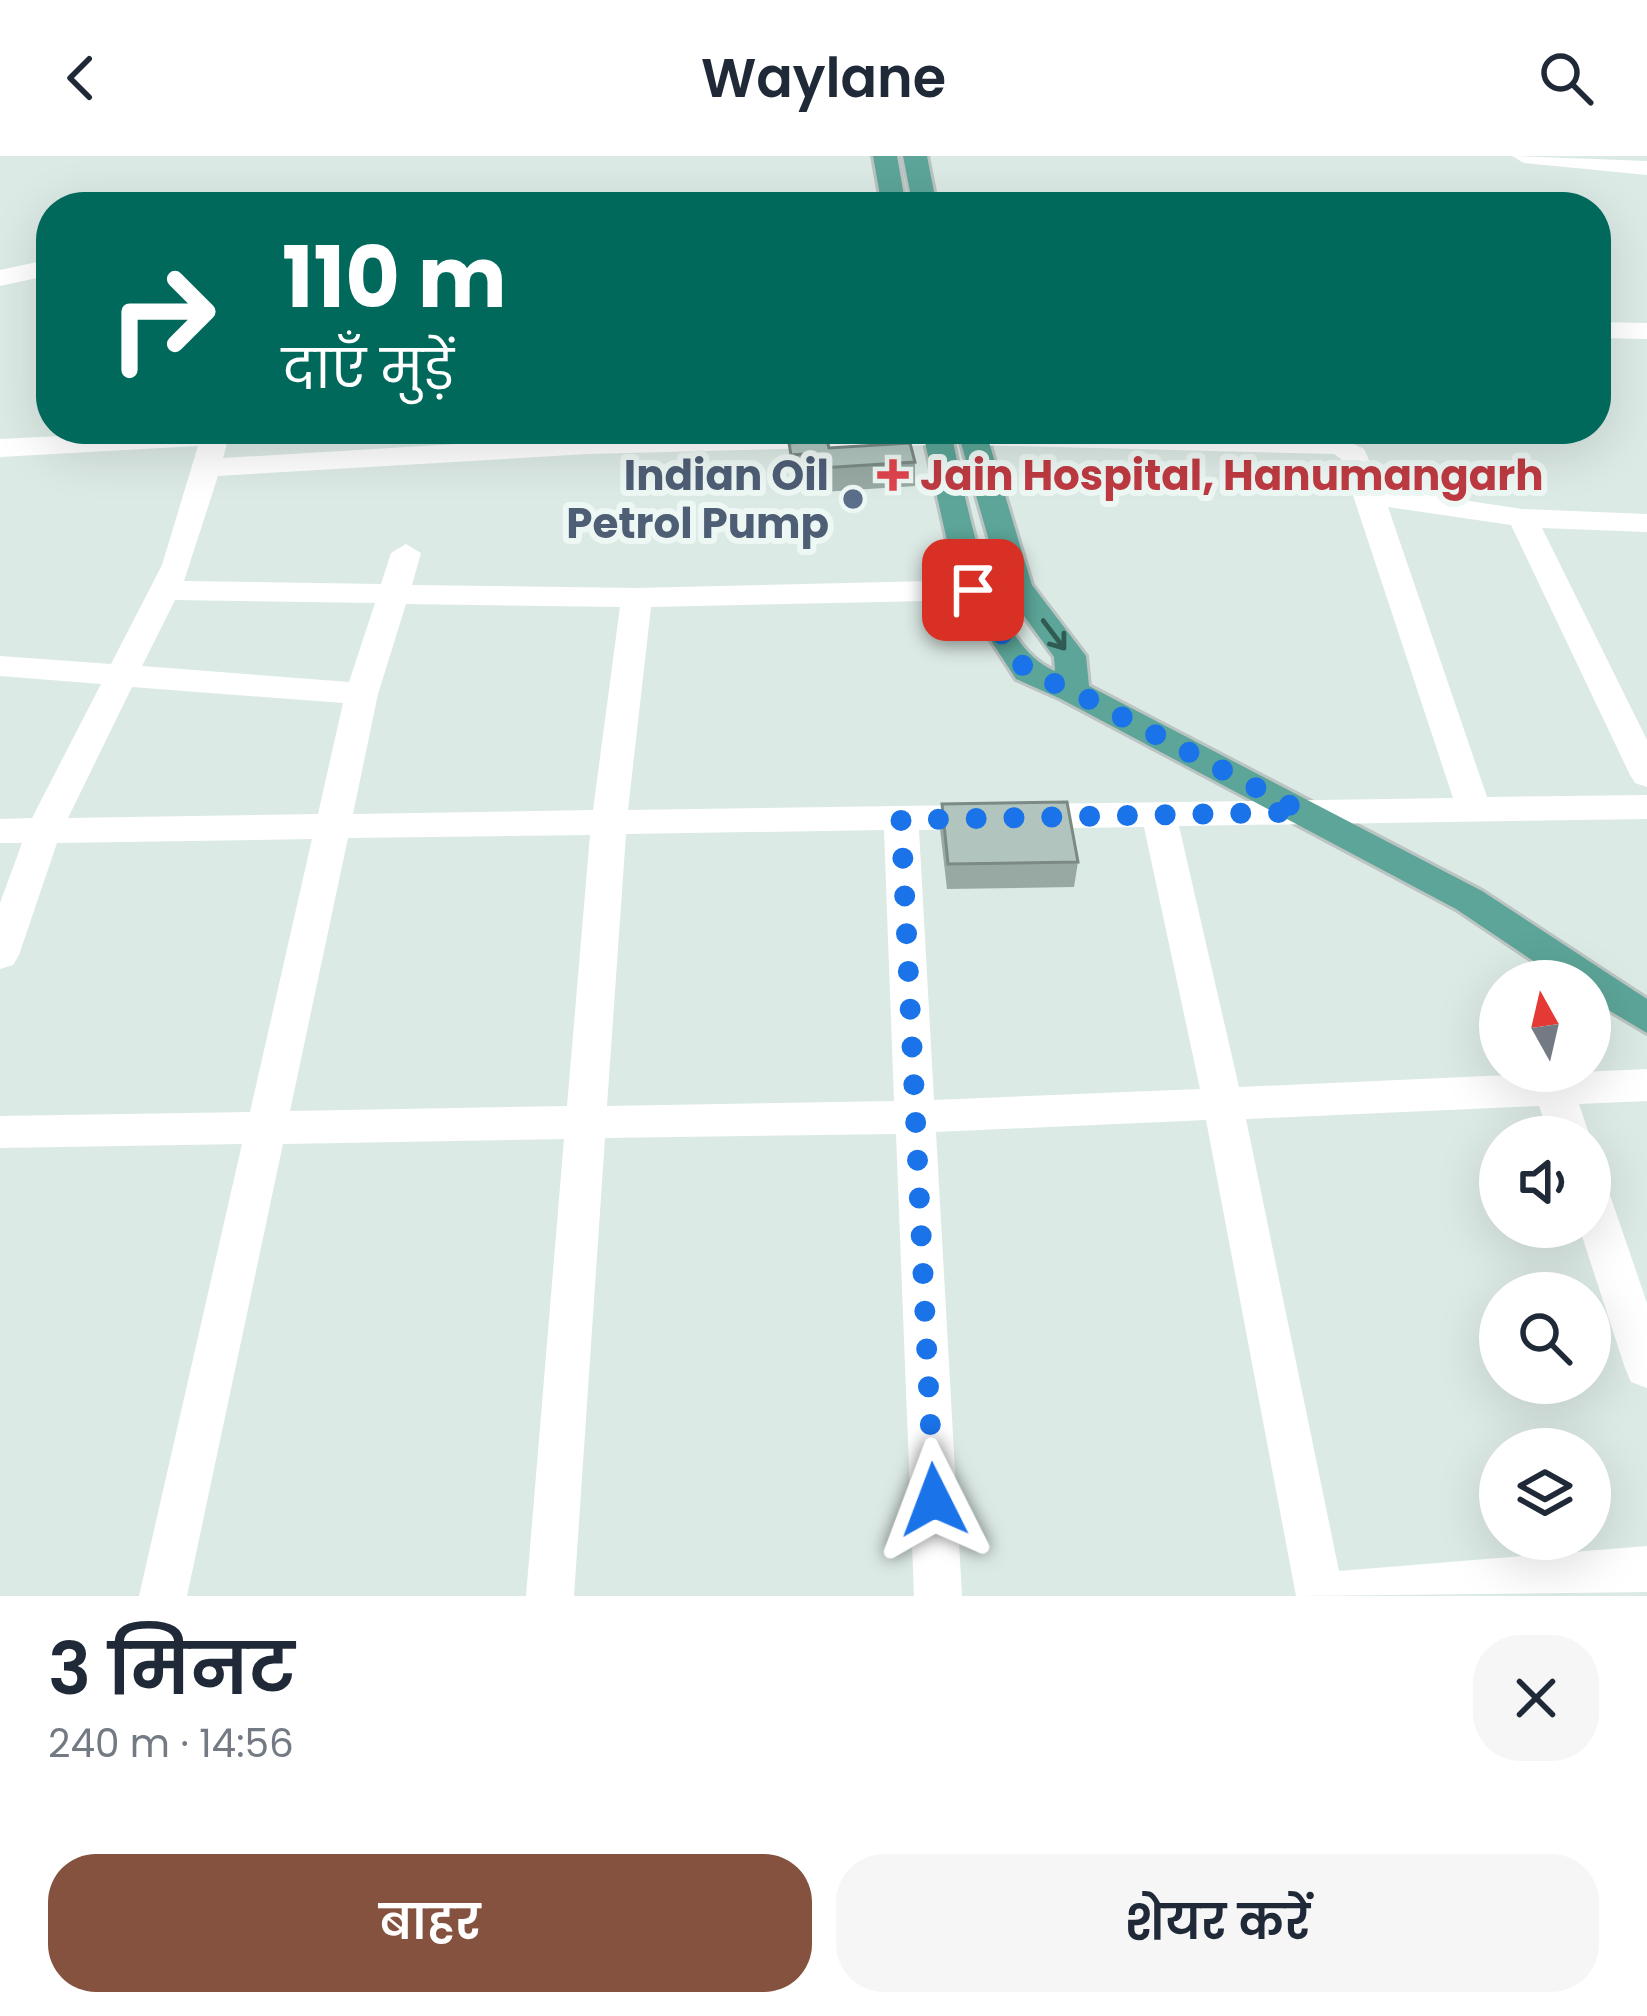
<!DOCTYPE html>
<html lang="hi">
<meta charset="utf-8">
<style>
:root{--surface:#fff;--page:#f6f6f7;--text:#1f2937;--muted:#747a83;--accent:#84523e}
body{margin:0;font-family:Poppins,"Noto Sans Devanagari",sans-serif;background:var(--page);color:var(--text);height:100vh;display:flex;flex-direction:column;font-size:45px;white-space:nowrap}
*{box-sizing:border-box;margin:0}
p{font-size:39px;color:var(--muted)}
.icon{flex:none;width:66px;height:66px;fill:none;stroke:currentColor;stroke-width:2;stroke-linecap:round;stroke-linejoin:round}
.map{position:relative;height:1440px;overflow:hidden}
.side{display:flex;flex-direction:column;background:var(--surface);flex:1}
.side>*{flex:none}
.hud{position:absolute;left:36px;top:36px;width:1575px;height:252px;border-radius:48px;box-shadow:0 12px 48px #0002;background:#00695c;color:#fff;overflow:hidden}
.needle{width:78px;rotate:352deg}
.fabs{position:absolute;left:1479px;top:804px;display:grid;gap:24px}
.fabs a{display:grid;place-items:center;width:132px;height:132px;border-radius:50%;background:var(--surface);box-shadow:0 12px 48px #0002;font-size:60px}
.pin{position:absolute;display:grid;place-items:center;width:102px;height:102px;color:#fff;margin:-51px;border-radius:24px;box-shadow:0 6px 18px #0006}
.me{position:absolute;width:132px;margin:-66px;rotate:357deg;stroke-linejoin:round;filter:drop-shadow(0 0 9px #0008)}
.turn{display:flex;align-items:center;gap:42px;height:252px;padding:0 48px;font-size:54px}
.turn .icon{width:156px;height:156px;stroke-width:2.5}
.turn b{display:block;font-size:84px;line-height:102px}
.round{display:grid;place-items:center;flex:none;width:126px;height:126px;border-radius:48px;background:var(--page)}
.head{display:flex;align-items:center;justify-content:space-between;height:204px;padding:0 48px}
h1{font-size:72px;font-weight:600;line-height:90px}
.cta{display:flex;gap:24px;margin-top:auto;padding:24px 48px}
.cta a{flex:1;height:138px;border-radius:48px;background:var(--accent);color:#fff;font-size:48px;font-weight:600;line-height:138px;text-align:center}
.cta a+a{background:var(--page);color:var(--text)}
header{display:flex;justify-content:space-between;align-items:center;height:156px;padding:0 48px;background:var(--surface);font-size:54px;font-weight:600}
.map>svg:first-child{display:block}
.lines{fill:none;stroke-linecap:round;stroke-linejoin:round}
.major-casing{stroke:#bbc4c2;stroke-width:6}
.minor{fill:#fff;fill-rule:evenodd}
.major{fill:#5ca598;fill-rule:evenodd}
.wall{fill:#98a9a3}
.building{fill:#b1c5be;stroke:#7c8a85;stroke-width:3}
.oneway{stroke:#305b53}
.route{stroke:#1a73e8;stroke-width:21;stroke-dasharray:0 37.8}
.health-dot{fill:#e0444e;stroke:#edf7f3;stroke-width:4.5}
.service-dot{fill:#5c6f8a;stroke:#edf7f3;stroke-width:4.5}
.labels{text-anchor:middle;stroke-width:12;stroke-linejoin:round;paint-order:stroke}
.service-label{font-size:42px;font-weight:bold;fill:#4e5e75;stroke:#edf7f3;text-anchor:end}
.health-label{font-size:42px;font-weight:bold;fill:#be3a42;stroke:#edf7f3;text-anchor:start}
</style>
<header><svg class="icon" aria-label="back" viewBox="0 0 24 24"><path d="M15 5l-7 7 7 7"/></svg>Waylane<svg class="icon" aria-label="search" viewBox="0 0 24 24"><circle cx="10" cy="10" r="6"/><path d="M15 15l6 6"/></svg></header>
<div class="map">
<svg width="1647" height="1440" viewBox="0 0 1647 1440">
<rect width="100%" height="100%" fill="#dceae5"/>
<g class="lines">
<g class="major-casing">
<path id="major" d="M873 0H897L906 51H882Z
M903 0H927L937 51H913Z
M922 273H950C966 338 987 488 1055 515L1054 501 1002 430 957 273H985L1032 429 1086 500 1089 530 1482 735 1647 843V877L1590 843V825H1563L1456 753 1061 543 1016 523 958 434Z"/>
</g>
<path class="minor" d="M1512 0 1647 5V19L1524 7Z
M892 38 900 40V50L763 51 775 44Z
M282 40 291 42 292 51H268L273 42Z
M51 103V119L0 130V114Z
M1596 166 1647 167V183L1596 182Z
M203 273H231L223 302 574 281V273H602V280L947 275 951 281 947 287 937 289 588 298 218 320 184 425 381 428 391 397 406 388 421 397 412 429 637 432 973 424 988 434 973 444 651 451 628 654 1453 642 1341 303 1334 298 972 289 962 287 958 281 962 275 1340 281 1364 293 1382 332 1522 353 1647 358V376L1542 372 1647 584V631L1635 627 1630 619 1511 369 1388 351 1487 641 1647 639V663L1179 670 1239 931 1647 913V945L1579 948 1590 981V982L1550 981 1539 950 1246 963 1339 1415 1647 1390V1436L1296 1440 1206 964 936 976 962 1440H914L896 978 605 982 574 1440H526L564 983 283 988 187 1440H139L242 988 0 992V960L250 956 312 683 57 687 19 799 13 809 0 813V747L22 687H0V663L32 662 101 528 0 520V500L111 508 162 409 198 290 0 301V283ZM175 444 375 447 349 526 142 510ZM406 448 620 451 593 654 353 658 378 538ZM132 531 343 547 318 658 68 662ZM1144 671 1200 933 934 944 919 674ZM884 674 894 945 607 950 626 678ZM590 679 567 950 290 955 348 682Z
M1590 1025 1605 1030 1611 1042 1647 1147V1232L1631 1226 1625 1212 1579 1071H1590Z"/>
<use href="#major" class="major"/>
</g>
<path class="wall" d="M789 287 915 306V330L806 337 803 322 792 323Z
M942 648 1078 706 1074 731 947 733 940 673Z"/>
<path class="building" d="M827 284 829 292 910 287 915 306 805 313 803 298 791 299 789 287Z
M1067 646 1078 706 948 708 942 648Z"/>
<defs><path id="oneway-shaft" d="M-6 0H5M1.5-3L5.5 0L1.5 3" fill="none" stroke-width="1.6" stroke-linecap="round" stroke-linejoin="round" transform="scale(3)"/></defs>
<use class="oneway" href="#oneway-shaft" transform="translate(1054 479) rotate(53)"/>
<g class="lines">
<path class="route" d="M934 1344 901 664 1302 656 1073 535 1027 516 973 434"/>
</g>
<path class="health-dot" d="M887 301h12v12h12v12h-12v12h-12v-12h-12v-12h12z"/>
<circle class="service-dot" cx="853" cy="343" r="12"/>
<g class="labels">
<g class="service-label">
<text x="829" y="334">Indian Oil<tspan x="829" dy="48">Petrol Pump</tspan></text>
</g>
<g class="health-label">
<text x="920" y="334">Jain Hospital, Hanumangarh</text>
</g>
</g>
</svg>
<div class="fabs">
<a><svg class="needle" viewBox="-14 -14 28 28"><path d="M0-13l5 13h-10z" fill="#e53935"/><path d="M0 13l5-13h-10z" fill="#747a83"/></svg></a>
<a><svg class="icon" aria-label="sound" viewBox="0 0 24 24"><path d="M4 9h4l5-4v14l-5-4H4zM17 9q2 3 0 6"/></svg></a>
<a><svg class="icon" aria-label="search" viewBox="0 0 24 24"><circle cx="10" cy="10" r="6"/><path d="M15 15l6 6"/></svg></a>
<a><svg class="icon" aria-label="layers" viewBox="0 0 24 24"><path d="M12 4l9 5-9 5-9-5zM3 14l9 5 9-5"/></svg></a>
</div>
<div class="pin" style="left:973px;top:434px;background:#d93025"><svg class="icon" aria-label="arrive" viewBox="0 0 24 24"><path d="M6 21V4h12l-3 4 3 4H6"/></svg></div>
<svg class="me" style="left:934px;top:1344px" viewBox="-20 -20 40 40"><path d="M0-17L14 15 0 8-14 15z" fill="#1a73e8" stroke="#fff" stroke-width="4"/></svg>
<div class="hud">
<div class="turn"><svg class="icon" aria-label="right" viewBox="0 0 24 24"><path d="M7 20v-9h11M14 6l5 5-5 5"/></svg><div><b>110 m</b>दाएँ मुड़ें</div></div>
</div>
</div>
<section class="side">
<div class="head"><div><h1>3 मिनट</h1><p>240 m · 14:56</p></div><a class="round"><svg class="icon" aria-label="close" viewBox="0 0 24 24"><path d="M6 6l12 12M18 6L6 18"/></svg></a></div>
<div class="cta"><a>बाहर</a><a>शेयर करें</a></div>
</section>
